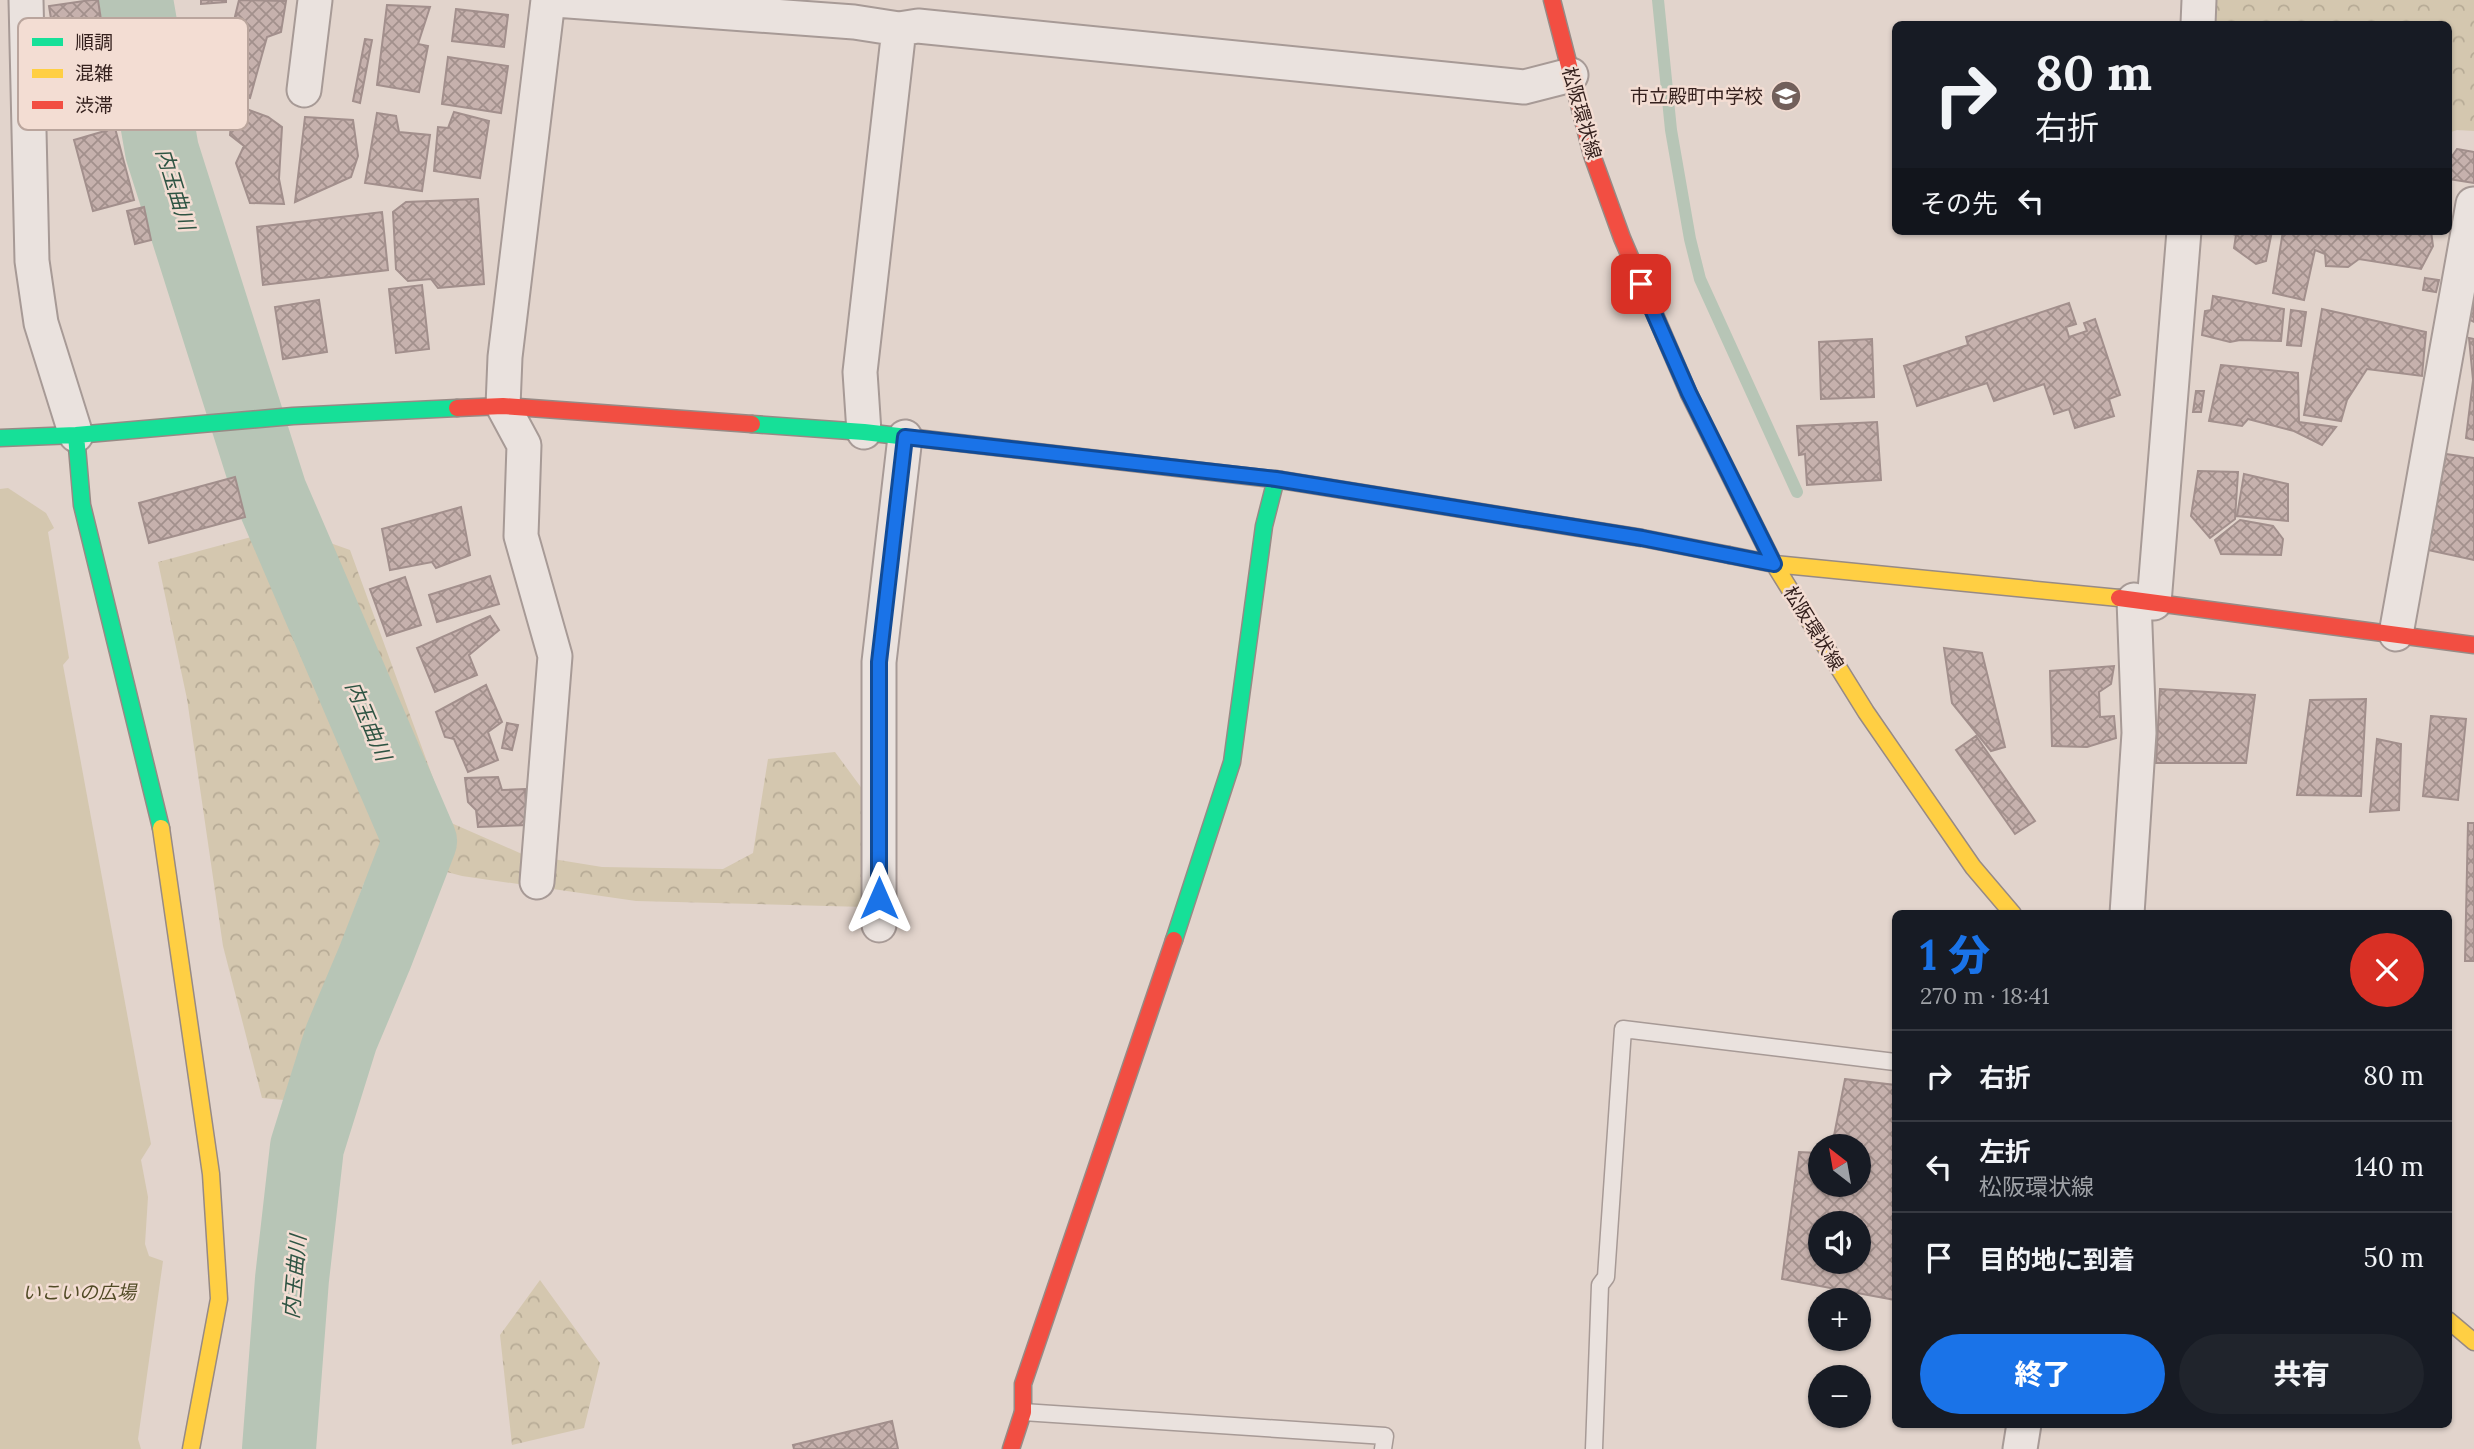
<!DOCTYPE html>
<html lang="ja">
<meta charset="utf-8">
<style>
:root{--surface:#171b24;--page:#20242c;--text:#f1f3f6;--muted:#9ea1a6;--line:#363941;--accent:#1a73e8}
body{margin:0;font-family:Lora,"Noto Sans JP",serif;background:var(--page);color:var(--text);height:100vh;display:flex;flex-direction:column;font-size:26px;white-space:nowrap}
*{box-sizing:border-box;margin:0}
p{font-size:23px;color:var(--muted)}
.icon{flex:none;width:38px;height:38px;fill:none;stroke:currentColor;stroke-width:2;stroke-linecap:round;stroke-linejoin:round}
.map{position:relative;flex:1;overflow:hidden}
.side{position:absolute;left:1892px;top:910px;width:560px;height:518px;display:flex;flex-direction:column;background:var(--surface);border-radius:10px;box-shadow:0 2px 5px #0004}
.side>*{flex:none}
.guide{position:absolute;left:1892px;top:21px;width:560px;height:214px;border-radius:10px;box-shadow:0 2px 5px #0004;background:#171b24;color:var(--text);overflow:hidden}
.needle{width:46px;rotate:329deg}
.controls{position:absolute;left:1808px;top:1134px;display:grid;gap:14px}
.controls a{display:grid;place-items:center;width:63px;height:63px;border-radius:50%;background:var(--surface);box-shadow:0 2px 5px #0004;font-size:35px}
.pin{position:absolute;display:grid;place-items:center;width:60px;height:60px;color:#fff;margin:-30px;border-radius:14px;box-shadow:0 4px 10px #0006}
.me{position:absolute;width:77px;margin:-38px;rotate:0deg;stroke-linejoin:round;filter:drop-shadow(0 0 5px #0008)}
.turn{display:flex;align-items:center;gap:24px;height:147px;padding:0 28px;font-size:32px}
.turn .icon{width:91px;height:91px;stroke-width:2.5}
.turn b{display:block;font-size:49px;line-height:60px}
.then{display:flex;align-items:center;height:66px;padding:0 28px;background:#0003;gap:14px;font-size:26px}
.round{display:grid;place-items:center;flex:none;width:74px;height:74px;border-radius:37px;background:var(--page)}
.overview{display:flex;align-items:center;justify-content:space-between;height:119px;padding:0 28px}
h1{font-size:42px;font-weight:800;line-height:52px;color:var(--accent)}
.action{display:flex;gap:14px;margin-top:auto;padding:14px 28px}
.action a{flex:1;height:80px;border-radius:42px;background:var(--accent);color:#fff;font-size:28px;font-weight:800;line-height:80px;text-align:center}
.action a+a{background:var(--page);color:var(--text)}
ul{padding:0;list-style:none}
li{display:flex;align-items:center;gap:21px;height:91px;padding:0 28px;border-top:2px solid var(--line)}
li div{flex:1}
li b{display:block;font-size:26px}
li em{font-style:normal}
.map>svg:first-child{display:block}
.green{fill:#d4c7af}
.forest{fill:url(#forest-crowns)}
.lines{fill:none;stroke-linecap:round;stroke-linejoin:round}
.stream{stroke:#b7c5b6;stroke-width:12}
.river{stroke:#b7c5b6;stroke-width:74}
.building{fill:url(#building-cross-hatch);stroke:#a28f8c;stroke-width:2;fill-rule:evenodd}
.lane-casing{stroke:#a79a96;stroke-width:19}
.street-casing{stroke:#a79a96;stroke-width:37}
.fast-casing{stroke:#978a85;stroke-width:19}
.slow-casing{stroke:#978a85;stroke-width:19}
.jam-casing{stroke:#978a85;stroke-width:19}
.lane{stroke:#eae2de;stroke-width:16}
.street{stroke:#eae2de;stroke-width:33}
.fast{stroke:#16e098;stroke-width:16}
.slow{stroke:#ffcf43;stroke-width:16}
.jam{stroke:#f24e42;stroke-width:16}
.route-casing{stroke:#114b97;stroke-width:18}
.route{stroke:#1a73e8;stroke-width:12}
.labels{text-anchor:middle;stroke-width:5;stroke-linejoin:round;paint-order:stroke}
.poi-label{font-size:19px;fill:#35211e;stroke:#f3ddd3;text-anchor:end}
.street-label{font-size:19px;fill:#35211e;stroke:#f3ddd3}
.park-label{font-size:19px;font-style:italic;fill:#514b26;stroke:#f3ddd3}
.water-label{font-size:21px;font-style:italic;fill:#2e5443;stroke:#f3ddd3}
.key{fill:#f3ddd3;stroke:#baa59d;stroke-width:2}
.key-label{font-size:19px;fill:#35211e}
</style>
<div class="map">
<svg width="2474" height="1449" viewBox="0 0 2474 1449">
<defs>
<pattern id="forest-crowns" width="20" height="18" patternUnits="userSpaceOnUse" patternTransform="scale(1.75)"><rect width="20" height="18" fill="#d4c7af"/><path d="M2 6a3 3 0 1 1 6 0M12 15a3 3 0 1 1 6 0" fill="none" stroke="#b7ab96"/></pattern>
<pattern id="building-cross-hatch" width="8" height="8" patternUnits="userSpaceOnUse" patternTransform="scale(1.75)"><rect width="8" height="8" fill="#c6b1ad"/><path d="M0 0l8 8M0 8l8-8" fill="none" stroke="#a2908c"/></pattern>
</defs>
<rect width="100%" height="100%" fill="#e2d4cc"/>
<path class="green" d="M8 488 46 513 54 528 48 532 69 658 63 665 151 1144 141 1160 148 1197 145 1244 149 1256 163 1261 138 1439 141 1449H0V489Z"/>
<path class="forest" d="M2214 0H2474V131L2457 130 2448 133V24H2213Z
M290 465 305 534 350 550 449 822 522 854 602 867 723 869 753 853 768 759 835 752 863 790 865 907 636 901 462 876 409 862 364 883 284 1100 262 1098 223 946 187 699 158 562 255 536 254 471Z
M540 1280 600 1363 584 1428 512 1445 500 1335Z"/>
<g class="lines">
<path class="stream" d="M1658 0 1671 130 1690 239 1700 279 1797 492"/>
<path class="river" d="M136 0 162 151 270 492 420 841 375 957 341 1038 307 1147 292 1279 279 1449"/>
</g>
<path class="building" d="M91 0H98L111 85 63 93 49 6Z
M201 0H226V2L201 4Z
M239 0 286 1 281 32 267 37 250 98 217 90Z
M387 5 430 7 418 44 428 46 419 92 377 85Z
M456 9 508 15 504 47 452 41Z
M365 39 372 40 360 103 353 101Z
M448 57 508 66 501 113 442 104Z
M233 104 268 117 282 127 279 179 284 204 250 203 236 163 244 146 230 135Z
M454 112 489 121 480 178 434 171 438 127 448 128Z
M377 113 396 116 399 132 430 135 422 191 365 183Z
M305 117 353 120 358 156 351 177 295 202Z
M115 128 134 200 93 211 74 140Z
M2457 149 2474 152V183L2448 179V162Z
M478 199 484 284 438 288 431 279 408 281 396 269 393 212 406 202Z
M144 207 151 240 135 244 127 211Z
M382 212 388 270 263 285 257 227Z
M2224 231H2272L2266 261 2256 264 2234 248 2236 235Z
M2283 231H2431L2433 246 2421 269 2359 259 2348 267 2326 266 2325 254 2315 250 2304 300 2273 293Z
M2425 278 2439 280 2436 292 2423 290Z
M422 285 429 349 396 353 389 289Z
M2474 292V322L2470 320Z
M2213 296 2284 309 2281 341 2240 340 2230 342 2202 335 2205 311 2211 310Z
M319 300 327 352 283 359 275 307Z
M2069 303 2076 324 2066 327 2069 337 2087 331 2084 323 2095 319 2120 395 2109 399 2114 416 2075 428 2069 409 2054 414 2044 384 1994 401 1987 383 1917 406 1904 366 1968 345 1966 337Z
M2322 309 2426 332 2422 376 2367 369 2347 400 2341 421 2304 415Z
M2291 310 2306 312 2301 346 2287 345Z
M2469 338 2474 339V440L2466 438 2473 380Z
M1872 339 1874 397 1821 399 1819 342Z
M2221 365 2298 373 2299 422 2336 427 2322 445 2294 431 2248 419 2242 426 2209 421Z
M2196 391H2204L2201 412H2193Z
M1877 422 1881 480 1807 485 1805 454 1799 455 1797 426Z
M2446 454 2474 458V560L2428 550Z
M2198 471 2238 472 2235 519 2210 538 2191 516Z
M2244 474 2288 484V521L2237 516Z
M235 477 245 517 149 543 139 503Z
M461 507 470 555 436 568 432 562 390 570 382 529Z
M2240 520 2273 526 2283 539 2281 555 2221 554 2215 540Z
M490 576 499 604 437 622 429 595Z
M405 577 421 625 387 636 370 589Z
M490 616 499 630 469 655 477 675 435 692 417 648Z
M1944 648 1982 653 2005 747 1991 751 1952 703Z
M2114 666 2111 684 2099 692 2100 717 2114 716 2116 738 2087 747 2052 746 2050 671Z
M486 685 502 722 488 732 498 760 468 772 454 739 445 737 436 712Z
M2160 689 2255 695 2246 763H2156Z
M2366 699 2361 796 2297 795 2310 700Z
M2431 716 2466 719 2458 800 2423 796Z
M507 723 518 725 512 750 502 748Z
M1976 736 2035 821 2015 834 1956 750Z
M2377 739 2401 744 2399 810 2370 812Z
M498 777 502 790 525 789 527 825 478 827 476 810 468 802 465 778Z
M2468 823H2474V961H2465Z
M1845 1079 1895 1085V1300L1782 1279 1799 1152 1820 1153V1185H1858V1146H1832ZM1820 1223H1858V1262H1820Z
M892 1421 898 1449H794L793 1445Z"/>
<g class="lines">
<g class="lane-casing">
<path id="lane" d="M1023 1412 1385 1436 1383 1449
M1594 1449 1600 1285 1606 1277 1623 1029 1895 1062"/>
</g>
<g class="street-casing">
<path id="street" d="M26 0 32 261 41 323 76 435
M555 0 854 22 899 29 918 26 1524 87 1571 75
M2198 24 2199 0
M304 90 315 0
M864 432 860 372 899 29
M2154 603 2184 231
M2396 634 2473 204
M537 882 555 656 521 536 524 445 503 406 505 357 548 0
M2127 914 2139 733 2134 600
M879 925V662L905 437
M2020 1449 2024 1424"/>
</g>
<g class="fast-casing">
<path id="fast" d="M752 424 864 432 1281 480
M76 435 82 505 161 828
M0 438 76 435 293 416 457 408
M1174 940 1232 762 1264 526 1276 479"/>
</g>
<g class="slow-casing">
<path id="slow" d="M1689 394 1774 564 1866 712 1973 867 2013 914
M1729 555 1774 564 2119 598
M161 828 211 1174 219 1299 191 1449
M2448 1320 2474 1342"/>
</g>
<g class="jam-casing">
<path id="jam" d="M1552 0 1592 155 1622 238 1689 394
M457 408 503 406 752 424
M1281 480 1642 538 1729 555
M2119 598 2474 645
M1011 1449 1023 1412V1384L1174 940"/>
</g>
<use href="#lane" class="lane"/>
<use href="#street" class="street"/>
<use href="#fast" class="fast"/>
<use href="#slow" class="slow"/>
<use href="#jam" class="jam"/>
</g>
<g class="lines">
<g class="route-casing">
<path id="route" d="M879 898V662L905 437 1276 479 1642 538 1774 564 1689 393 1641 284"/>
</g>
<use href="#route" class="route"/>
</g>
<defs>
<g id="school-disc" transform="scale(1.575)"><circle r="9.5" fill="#72605b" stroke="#f3ddd3"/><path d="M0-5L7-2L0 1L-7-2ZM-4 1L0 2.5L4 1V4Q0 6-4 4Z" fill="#fff"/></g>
</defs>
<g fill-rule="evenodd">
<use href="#school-disc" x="1786" y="96"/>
</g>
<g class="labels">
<g class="poi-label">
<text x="1763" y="103">市立殿町中学校</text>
</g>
<g class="street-label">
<text transform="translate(1582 113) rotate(74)" y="7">松阪環状線</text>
<text transform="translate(1814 628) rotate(58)" y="7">松阪環状線</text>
</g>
<g class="park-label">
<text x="79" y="1299">いこいの広場</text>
</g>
<g class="water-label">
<text transform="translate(175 189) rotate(73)" y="7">内玉曲川</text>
<text transform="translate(368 721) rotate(67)" y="7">内玉曲川</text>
<text transform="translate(295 1277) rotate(-85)" y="7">内玉曲川</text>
</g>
</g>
<rect x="18" y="18" width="230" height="112" rx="10" class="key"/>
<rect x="32" y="38" width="31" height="8" fill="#16e098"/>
<rect x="32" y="69" width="31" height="9" fill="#ffcf43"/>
<rect x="32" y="101" width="31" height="8" fill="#f24e42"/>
<g class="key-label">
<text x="75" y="49">順調</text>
<text x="75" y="80">混雑</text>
<text x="75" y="112">渋滞</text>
</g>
</svg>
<div class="controls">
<a><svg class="needle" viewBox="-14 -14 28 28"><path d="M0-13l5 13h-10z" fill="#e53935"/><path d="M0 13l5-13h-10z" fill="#9ea1a6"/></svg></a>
<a><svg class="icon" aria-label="sound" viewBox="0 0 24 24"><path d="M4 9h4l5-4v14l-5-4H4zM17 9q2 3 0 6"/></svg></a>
<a>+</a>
<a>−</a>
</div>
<div class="pin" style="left:1641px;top:284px;background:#d93025"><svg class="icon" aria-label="arrive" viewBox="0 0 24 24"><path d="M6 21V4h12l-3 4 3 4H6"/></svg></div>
<svg class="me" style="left:879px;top:898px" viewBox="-20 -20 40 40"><path d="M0-17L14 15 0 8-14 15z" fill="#1a73e8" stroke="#fff" stroke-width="4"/></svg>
<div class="guide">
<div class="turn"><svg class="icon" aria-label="right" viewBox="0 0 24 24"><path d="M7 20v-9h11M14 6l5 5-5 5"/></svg><div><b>80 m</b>右折</div></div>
<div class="then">その先<svg class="icon" aria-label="left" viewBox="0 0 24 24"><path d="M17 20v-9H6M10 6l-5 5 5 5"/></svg></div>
</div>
<section class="side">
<div class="overview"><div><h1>1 分</h1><p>270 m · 18:41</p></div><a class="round" style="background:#d93025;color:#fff"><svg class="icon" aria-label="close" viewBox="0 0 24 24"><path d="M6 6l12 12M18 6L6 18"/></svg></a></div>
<ul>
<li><svg class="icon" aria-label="right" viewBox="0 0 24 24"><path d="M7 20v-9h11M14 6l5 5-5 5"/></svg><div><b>右折</b></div><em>80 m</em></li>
<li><svg class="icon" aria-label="left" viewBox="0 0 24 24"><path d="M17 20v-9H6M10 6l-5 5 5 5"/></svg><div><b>左折</b><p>松阪環状線</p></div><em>140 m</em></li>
<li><svg class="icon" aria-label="arrive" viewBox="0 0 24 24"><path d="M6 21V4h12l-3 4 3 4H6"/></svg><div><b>目的地に到着</b></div><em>50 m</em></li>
</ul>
<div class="action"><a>終了</a><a>共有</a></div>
</section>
</div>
